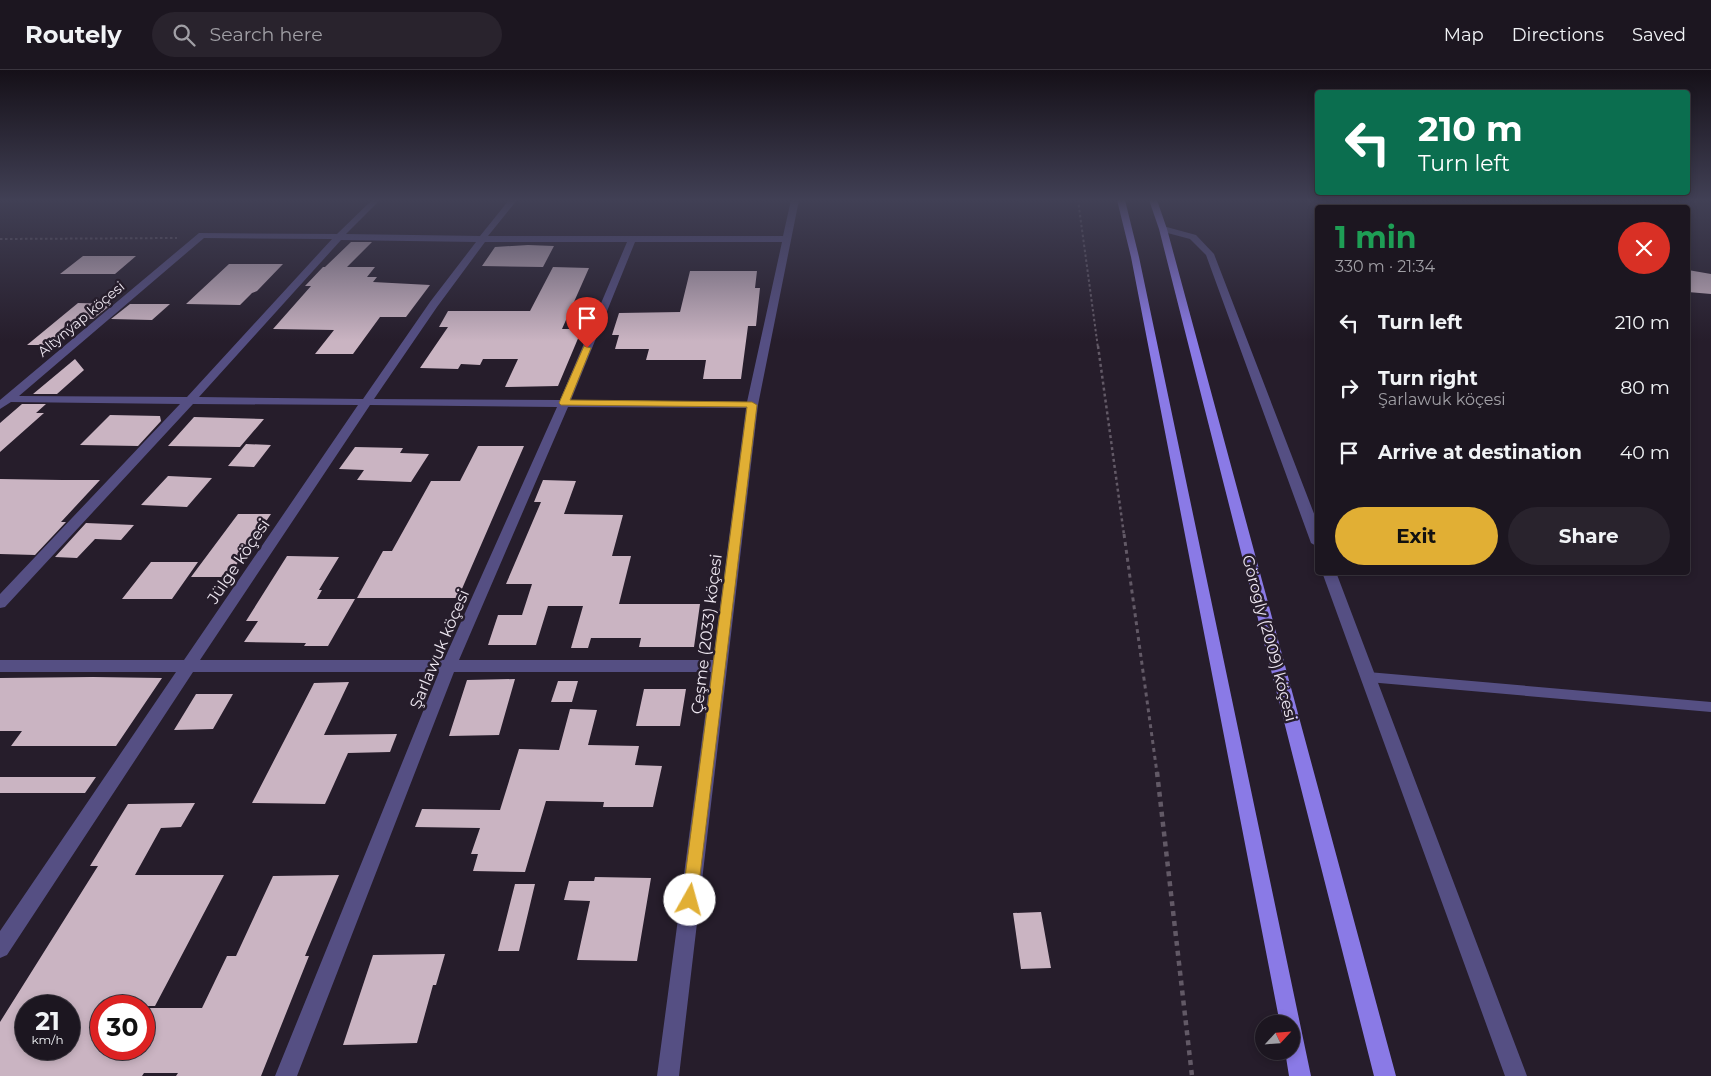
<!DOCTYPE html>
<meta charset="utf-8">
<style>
:root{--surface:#1c1620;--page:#29232d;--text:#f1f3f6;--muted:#a09fa5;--line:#3a353e;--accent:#e1af34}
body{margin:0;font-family:Montserrat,sans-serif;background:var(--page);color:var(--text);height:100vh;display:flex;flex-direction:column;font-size:19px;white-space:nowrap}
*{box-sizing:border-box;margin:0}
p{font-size:16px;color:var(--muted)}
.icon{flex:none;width:28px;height:28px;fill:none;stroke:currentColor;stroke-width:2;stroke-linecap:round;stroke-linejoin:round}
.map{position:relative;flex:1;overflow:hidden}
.side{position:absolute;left:1315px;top:135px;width:375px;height:370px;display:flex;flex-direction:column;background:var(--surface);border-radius:5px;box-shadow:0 2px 8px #0003,0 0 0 1px var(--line)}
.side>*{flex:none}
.top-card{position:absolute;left:1315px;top:20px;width:375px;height:105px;border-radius:5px;box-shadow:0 2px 8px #0003,0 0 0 1px var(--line);background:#0b6e4f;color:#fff;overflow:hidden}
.needle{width:32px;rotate:64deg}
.fabs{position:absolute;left:1255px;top:945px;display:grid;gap:10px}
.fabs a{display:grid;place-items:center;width:45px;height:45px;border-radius:50%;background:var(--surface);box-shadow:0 2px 8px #0003,0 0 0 1px var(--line);font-size:25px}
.speed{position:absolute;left:15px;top:925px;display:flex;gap:10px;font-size:25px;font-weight:700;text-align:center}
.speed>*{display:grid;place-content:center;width:65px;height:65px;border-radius:50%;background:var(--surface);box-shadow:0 2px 8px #0003,0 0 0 1px var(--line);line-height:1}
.speed small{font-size:12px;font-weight:400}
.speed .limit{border:8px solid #d22;background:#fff;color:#111}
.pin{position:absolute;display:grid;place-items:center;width:42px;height:42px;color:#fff;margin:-51px -21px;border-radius:50% 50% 50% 0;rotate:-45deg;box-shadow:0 0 5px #0007}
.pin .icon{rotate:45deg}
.me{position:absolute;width:55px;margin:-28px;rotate:7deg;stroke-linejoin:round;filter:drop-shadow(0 0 4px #0008)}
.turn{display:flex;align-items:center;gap:18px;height:105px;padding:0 20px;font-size:22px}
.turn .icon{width:65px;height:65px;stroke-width:2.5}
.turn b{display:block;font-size:35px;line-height:42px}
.round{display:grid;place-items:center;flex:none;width:52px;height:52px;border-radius:26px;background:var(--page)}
.overview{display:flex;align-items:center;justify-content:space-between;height:85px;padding:0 20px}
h1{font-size:30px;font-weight:700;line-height:38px;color:#1e9e55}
.action{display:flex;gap:10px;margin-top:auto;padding:10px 20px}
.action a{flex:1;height:58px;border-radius:30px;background:var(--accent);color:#111;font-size:20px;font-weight:700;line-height:58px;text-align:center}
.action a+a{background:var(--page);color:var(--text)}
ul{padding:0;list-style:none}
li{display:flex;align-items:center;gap:15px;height:65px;padding:0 20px}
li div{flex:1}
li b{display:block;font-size:19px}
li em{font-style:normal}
header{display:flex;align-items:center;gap:30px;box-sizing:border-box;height:70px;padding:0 25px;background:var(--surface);border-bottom:1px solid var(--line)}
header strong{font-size:24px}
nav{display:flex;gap:28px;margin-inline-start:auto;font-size:18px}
.search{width:350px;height:45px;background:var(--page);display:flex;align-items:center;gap:12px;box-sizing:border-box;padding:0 18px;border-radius:28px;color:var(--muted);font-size:19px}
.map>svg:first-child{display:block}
.building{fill:#cab4c2;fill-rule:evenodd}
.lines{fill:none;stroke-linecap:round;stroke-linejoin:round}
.path-far3{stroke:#625966;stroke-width:2;stroke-dasharray:2.5 2.5;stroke-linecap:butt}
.path-far2{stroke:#625966;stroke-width:2.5;stroke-dasharray:3 3;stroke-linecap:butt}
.path-far1{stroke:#625966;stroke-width:3;stroke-dasharray:4 4;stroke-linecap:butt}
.path{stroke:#625966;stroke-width:4.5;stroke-dasharray:5 5;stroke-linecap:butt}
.service{fill:#554f83;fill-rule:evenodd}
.minor{fill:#554f83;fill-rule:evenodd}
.primary{fill:#8a7ae6;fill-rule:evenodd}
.route{fill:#e1af34;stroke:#927222}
.labels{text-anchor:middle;stroke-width:5;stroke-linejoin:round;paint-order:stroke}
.far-street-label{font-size:14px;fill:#ede6f0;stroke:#261d2b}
.street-label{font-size:16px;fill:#ede6f0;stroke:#261d2b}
</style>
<header>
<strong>Routely</strong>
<div class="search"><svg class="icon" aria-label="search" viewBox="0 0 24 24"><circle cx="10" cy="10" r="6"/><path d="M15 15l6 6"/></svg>Search here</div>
<nav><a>Map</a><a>Directions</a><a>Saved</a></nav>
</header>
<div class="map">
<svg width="1711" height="1006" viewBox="0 0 1711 1006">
<rect width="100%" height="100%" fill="#261d2b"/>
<path class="building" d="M351 172H372L347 197H375L367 207H377L373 212 430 215 406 247H380L353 284H315L334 260 273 259 311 216H305L323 197H325Z
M528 175 554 176 543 197 482 196 495 177Z
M83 186H136L115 204H60Z
M229 194H283L257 221 252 223 240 235 186 234Z
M553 197 589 198 562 259H582L558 316 505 317 518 289H483L480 295 461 294 458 299 420 298 448 257H439L448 241H530Z
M1688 200 1711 204V224L1688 222Z
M690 201H757L755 218H760L756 256H748L741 309H703L706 290H646L649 279H615L619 265H612L619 243 680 242Z
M78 233 112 234 93 249H84L53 275H27Z
M130 234H170L152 250 111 249Z
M75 289 84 300 57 324H33Z
M22 334H46L36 343H44L0 382V353Z
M110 345 160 346 161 351 138 376 80 375Z
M194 347 264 349 240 377 168 376Z
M246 374 271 375 254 397 228 396Z
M478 376H524L458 528H357L383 481H392L431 411H460Z
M355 377 403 378 400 383 429 384 411 412 357 410 364 400 339 399Z
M168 406 212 408 187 437 141 435Z
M0 409 62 410H100L61 452H66L35 485 0 484Z
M543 410 576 411 564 444 623 445 612 486H631L619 534H700L694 577H639L641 568H591L588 578H571L583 536H548L536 575H488L498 545H522L532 514H506L541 432H534Z
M238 444H271L228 507H191Z
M86 453 134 455 121 470 95 469 77 488 55 487Z
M287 486 339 487 319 520H322L317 529H355L328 576H304L306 573 244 572 258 551H246Z
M151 492H198L172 529H122Z
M93 607 162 608 116 676H11L22 661H0V608Z
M515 609 499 665 449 666 467 610Z
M558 611H578L572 632H551Z
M349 612 324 665 397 664 390 682 348 683 325 734 252 733 314 613Z
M644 619H686L680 656H636Z
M196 624H233L213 659 174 660Z
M570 639 597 640 588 675 639 676 635 695 662 696 653 737H603L604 732 546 731 525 802 473 801 478 784H471L480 758 415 757 422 739 500 740 519 679 559 680Z
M0 707H96L85 723H0Z
M195 733 181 757 161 758 135 805H224L155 936H101V979H144V938H202L227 886H236L273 806 339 805 305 886H309L261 1006H176L178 1003H144L142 1006H0V952L98 796H90L128 734ZM26 936H69V979H26Z
M595 807 651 808 637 891 577 890 590 831 564 830 569 811H594Z
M515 814H535L519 881H498Z
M1041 842 1051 898 1021 899 1013 843Z
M445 884 436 915H433L417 973 343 975 373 885Z"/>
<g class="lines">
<path class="path-far3" d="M1078 130 1098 278
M0 169 177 168"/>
<path class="path-far2" d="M1098 276 1124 465"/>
<path class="path-far1" d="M1124 464 1157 703"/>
<path class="path" d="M1157 702 1192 1006"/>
<path class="service" d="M1368 602 1711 632V642L1368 612 1364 610 1362 607 1364 604Z"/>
<path class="minor" d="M372 130H380L346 164 480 166 509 130H517L488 166H783L791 130H799L758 335 679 1006H657L711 602H454L297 1006H275L439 602H193L7 885 0 888V861L176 602H0V590H184L358 335 193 334 5 537 0 538V524L180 334 11 332 0 339V330L199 163 337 164ZM204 168 332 169 187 327 19 326ZM341 170 476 172 430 232 363 329 199 327ZM485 172H627L560 330 374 329 437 237ZM635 172H782L747 332 571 330ZM370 335 557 337 444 590H200ZM568 337 746 338 713 590H459Z
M1163 156 1196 165 1214 184 1318 454V477L1311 473 1206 185 1190 169 1160 161V157Z
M1322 502H1336L1527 1006H1505Z"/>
<path class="primary" d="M1117 130H1125L1139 187 1311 1006H1289L1285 981H1291V954H1280L1131 187Z
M1149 130H1157L1167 159 1396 1006H1374L1159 159Z"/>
</g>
<linearGradient id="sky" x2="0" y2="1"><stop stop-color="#151018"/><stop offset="0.48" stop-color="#414055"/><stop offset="1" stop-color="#414055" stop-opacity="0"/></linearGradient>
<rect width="1711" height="271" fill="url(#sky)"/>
<path class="route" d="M584 276 591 278 570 330 752 332 757 335 697 830 695 836 690 838 684 836 682 830 747 337 561 335 559 333Z"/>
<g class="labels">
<g class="far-street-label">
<text transform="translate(81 249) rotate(-40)" y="5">Altynýap köçesi</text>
</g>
<g class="street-label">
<text transform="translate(238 491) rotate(-56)" y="6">Jülge köçesi</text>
<text transform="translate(706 564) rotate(-83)" y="6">Çeşme (2033) köçesi</text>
<text transform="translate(1270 568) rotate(75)" y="6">Görogly (2009) köçesi</text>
<text transform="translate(439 579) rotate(-67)" y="6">Şarlawuk köçesi</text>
</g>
</g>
</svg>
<div class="fabs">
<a><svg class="needle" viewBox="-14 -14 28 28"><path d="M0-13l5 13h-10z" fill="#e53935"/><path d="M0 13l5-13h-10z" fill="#a09fa5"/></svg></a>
</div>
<div class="speed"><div>21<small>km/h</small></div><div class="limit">30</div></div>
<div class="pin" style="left:587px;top:278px;background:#d93025"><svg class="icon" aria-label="arrive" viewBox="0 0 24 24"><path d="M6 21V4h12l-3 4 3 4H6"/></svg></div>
<svg class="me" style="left:690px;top:830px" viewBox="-20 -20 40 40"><circle r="19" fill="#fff"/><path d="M0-13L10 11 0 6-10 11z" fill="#e1af34"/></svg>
<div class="top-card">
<div class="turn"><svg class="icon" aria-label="left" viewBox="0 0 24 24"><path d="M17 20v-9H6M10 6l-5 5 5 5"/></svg><div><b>210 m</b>Turn left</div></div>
</div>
<section class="side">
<div class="overview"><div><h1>1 min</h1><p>330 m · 21:34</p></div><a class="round" style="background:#d93025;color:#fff"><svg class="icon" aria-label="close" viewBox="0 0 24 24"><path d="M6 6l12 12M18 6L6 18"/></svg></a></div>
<ul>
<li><svg class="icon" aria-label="left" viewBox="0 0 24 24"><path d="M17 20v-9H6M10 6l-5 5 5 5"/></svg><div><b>Turn left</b></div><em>210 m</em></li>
<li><svg class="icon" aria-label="right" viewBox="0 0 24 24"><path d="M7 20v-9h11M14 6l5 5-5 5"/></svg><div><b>Turn right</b><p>Şarlawuk köçesi</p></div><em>80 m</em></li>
<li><svg class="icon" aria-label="arrive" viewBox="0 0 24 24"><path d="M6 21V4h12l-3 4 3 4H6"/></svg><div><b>Arrive at destination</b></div><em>40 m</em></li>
</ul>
<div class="action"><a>Exit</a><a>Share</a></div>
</section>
</div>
